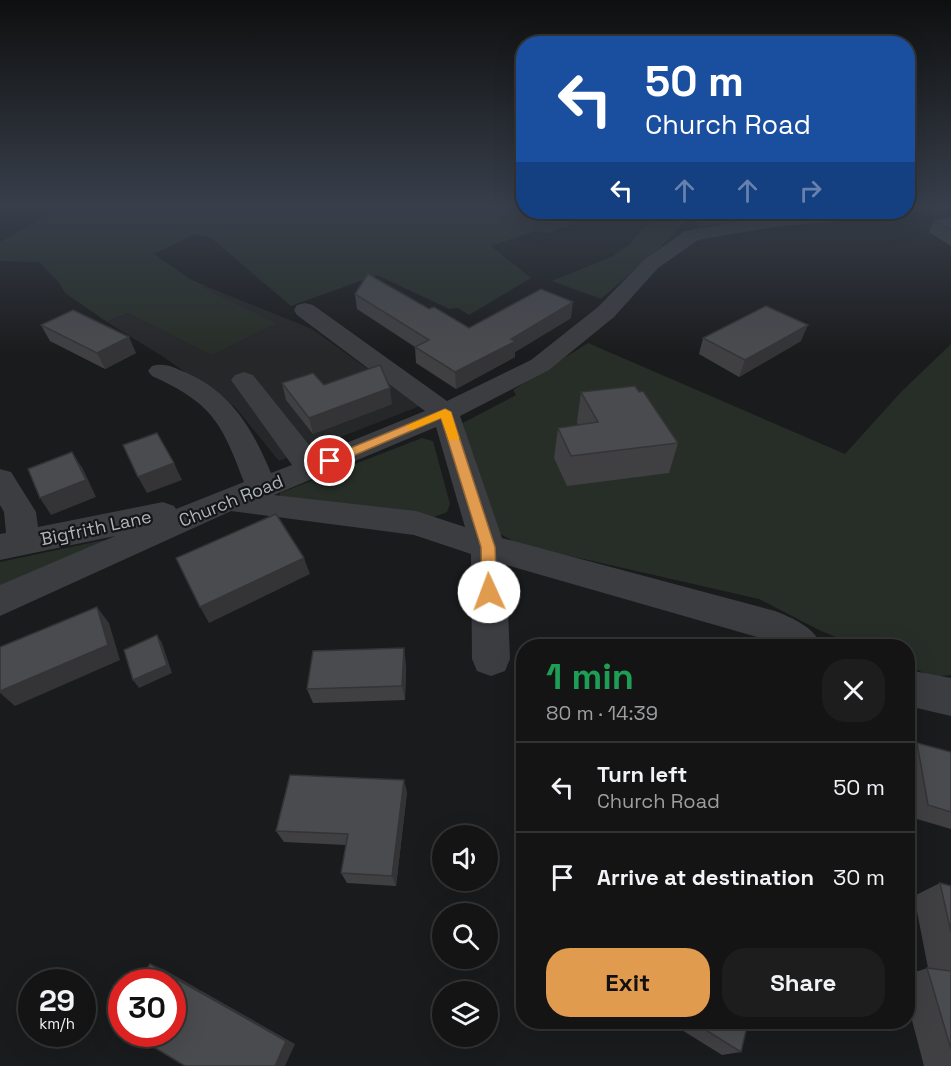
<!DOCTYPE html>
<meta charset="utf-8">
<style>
:root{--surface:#141415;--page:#1d1d1e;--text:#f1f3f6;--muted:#9d9ea0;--line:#333334;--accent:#e09b4e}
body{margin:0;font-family:"Space Grotesk",sans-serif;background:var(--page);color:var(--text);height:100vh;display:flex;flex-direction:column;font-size:22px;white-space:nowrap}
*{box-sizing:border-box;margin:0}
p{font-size:20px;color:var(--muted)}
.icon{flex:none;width:33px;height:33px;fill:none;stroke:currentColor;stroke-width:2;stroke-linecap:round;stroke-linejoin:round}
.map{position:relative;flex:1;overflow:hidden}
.side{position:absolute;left:516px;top:639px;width:399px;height:390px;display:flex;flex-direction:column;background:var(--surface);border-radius:24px;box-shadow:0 6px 24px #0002,0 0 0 2px var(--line)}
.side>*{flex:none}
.banner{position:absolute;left:516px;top:36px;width:399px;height:183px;border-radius:24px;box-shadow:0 6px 24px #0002,0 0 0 2px var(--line);background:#1a4fa0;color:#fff;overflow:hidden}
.fabs{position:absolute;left:432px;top:825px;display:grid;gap:12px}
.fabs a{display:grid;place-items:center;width:66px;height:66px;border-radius:50%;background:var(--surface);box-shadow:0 6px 24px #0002,0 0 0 2px var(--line);font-size:30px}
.speed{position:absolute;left:18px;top:969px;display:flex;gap:12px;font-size:30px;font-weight:700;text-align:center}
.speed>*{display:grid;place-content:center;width:78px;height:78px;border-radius:50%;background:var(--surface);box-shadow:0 6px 24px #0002,0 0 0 2px var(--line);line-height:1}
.speed small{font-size:15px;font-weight:400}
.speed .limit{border:9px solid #d22;background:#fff;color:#111}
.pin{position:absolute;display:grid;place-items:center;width:51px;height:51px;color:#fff;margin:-26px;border:3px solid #fff;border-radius:50%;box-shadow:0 2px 6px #0007}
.me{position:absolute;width:66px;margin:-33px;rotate:358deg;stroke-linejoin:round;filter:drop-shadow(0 0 4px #0008)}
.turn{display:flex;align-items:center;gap:21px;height:126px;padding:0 30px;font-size:27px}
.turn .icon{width:78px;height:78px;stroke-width:2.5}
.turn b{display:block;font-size:42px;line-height:51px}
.lanes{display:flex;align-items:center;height:57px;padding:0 30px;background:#0003;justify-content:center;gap:30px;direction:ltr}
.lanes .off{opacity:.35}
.round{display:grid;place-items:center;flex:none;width:63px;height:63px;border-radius:24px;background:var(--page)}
.headline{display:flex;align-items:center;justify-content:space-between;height:102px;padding:0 30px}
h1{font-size:36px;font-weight:700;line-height:45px;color:#1e9e55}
.primary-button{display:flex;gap:12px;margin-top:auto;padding:12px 30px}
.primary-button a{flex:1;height:69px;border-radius:24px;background:var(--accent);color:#111;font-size:24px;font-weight:700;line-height:69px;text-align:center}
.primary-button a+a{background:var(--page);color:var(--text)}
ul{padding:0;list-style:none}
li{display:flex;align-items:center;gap:18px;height:90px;padding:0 30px;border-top:2px solid var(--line)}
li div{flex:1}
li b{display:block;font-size:22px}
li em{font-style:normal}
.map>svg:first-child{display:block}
.built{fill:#262729}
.green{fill:#272e27}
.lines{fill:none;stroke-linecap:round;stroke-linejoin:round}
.minor{fill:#3c3d41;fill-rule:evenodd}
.wall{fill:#404043}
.shaded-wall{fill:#343437}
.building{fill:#4a4b4e;stroke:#343437;stroke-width:1.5}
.route{fill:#e09b4e;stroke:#926533;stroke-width:1.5}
.slow{fill:#f59e0b}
.labels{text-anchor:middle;stroke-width:4.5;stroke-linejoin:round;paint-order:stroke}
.street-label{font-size:18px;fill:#aeb4ba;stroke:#151617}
</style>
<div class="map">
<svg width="951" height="1066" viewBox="0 0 951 1066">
<rect width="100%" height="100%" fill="#1a1b1c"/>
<path class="built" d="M196 285 208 287 312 329 420 406 279 461 235 407 165 358 107 322Z"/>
<path class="green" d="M64 206H229L243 209 257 206H523L524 212H553L577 223 547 233 536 231 491 246 531 278 469 315 458 308 449 309 377 275 291 306 210 237 193 235 154 254 190 279 208 287 199 286 276 323 212 355 128 313 107 322 65 293 58 281 39 262 0 261V242Z
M692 212H721L754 220 698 227Z
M674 221H685L662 246 601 299 552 281 611 257 628 246 645 226 652 223H676Z
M588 343 845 454 901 392 951 344V675L933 677 908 666V646H858L821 631 759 599 518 544 488 527 459 425 516 395 513 390Z
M422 438 433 441 450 504 447 512 434 517 280 501V493Z
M104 540 106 545 0 588V562Z"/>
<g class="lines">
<path class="minor" d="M908 206H945L942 210 908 213 902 212H908Z
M820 212H885L882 216 876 217 775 227 698 240 658 268 614 317 549 370 460 416 502 538 775 611C793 618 815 628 822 646H774L764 639 506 565 510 659 505 671 491 676 477 671 472 659 471 554 414 535 231 511 0 616V585L115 536 0 560V534L6 533 4 512 0 505V469L11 472 36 512 38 527 163 502 174 506 176 509 244 482C222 423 212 403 152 376L148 371 152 366C165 362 175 368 187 373 232 393 253 430 271 473L292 465 231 380 235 375 244 372 253 375 317 455 425 411 297 315 294 310 297 305 305 303 313 305 447 401 531 360 598 307 644 260 685 231 775 215ZM436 427 465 527 416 511 274 495Z
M908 670 951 678V716L908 706Z"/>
</g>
<path class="wall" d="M951 218V246L929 232 935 220Z
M355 294 429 309 469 328 571 318 515 352V357L456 389 416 363 415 347 357 309Z
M41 325 136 353 105 369 50 341Z
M703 338 801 341 739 377 699 354Z
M282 383 324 385 392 404 313 434 286 400Z
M581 392 678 443 669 473 567 486 554 458 558 428 578 425 577 422Z
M406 664 405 700 313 703 307 689Z
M917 743 951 752V829L910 817 908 801V752Z
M407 792 396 886 347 883 341 873 346 845 284 842 276 831Z
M940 883 951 886V1066H924L908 1005V974L928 968 914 896Z
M524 890V909L519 906Z
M669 1022H748L741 1052 722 1055Z"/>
<path class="shaded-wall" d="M573 302 571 318 515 352V357L456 389 455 372Z
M808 325 801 341 739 377 745 360Z
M129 337 136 353 105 369 97 353Z
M390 388 392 404 313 434 309 418Z
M72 452 83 469 96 497 51 515 40 498Z
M174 463 182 480 147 493 138 477Z
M304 558 310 574 209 623 200 607Z
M97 607 109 623 120 660 15 706 0 693V691Z
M157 635 162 643 172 673 139 688 133 680Z
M404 648 406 664 405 700 402 686Z
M404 780 407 792 396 886 392 876Z
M150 964 165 970 295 1044 285 1066H275Z"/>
<path class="building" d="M951 218V230L935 220Z
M368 274 429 309 434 307 469 328 541 289 573 302 511 339 516 341 455 372 415 347 429 340 355 294Z
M766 306 808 325 745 360 703 338Z
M73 310 129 337 97 353 41 325Z
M380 365 390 388 309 418 282 383 313 373 324 385Z
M635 386 639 392 643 391 678 443 571 456 558 428 598 422 581 392Z
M157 433 174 463 138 477 123 445Z
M72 452 86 480 40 498 28 469Z
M276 514 304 558 200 607 176 558Z
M97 607 108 645 0 691V647Z
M157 635 167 665 133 680 124 650Z
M404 648 402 686 307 689 313 651Z
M917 743 951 752V812L928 805Z
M290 775 404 780 392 876 341 873 348 834 276 831Z
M940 883 951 886V932Z
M150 964 286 1041 275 1066H185L132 1034H172V982H138Z
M927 968 951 971V1049Z
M122 1009V1027L113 1022Z
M693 1022H748L741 1052Z"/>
<linearGradient id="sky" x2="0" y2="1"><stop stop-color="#0e0f0f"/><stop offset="0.58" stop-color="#383f4b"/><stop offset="1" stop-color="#383f4b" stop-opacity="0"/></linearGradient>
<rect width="951" height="355" fill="url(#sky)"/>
<path class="route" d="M445 409 451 412 495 547 497 592 494 596H484L482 592 481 547 441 418 334 464 330 465 324 461 326 458Z"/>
<path class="slow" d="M445 409 451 412 459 438 457 440H449L441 418 412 430 406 426Z"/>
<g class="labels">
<g class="street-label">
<text transform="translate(231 501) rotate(-22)" y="6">Church Road</text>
<text transform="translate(96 528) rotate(-12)" y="6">Bigfrith Lane</text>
</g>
</g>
</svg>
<div class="fabs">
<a><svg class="icon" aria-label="sound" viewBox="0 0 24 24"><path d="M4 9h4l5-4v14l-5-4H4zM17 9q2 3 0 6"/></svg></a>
<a><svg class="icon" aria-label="search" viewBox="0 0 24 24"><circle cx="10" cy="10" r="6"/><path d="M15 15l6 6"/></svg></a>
<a><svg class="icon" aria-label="layers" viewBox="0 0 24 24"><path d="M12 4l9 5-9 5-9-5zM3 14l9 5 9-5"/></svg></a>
</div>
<div class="speed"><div>29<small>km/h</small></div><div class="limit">30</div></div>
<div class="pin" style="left:330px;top:461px;background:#d93025"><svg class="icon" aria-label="arrive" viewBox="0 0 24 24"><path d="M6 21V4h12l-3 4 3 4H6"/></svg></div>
<svg class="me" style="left:489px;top:592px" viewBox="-20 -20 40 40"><circle r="19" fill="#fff"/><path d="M0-13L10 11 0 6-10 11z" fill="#e09b4e"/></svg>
<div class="banner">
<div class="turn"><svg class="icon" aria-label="left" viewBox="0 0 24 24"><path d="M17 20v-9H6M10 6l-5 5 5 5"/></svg><div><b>50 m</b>Church Road</div></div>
<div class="lanes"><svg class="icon" aria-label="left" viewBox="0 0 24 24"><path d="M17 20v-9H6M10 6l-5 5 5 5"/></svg><svg class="icon off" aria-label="ahead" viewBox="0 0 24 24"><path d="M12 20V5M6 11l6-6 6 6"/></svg><svg class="icon off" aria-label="ahead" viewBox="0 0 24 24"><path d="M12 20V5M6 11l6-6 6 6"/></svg><svg class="icon off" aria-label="right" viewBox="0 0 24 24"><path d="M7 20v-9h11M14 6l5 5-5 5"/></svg></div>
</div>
<section class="side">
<div class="headline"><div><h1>1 min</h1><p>80 m · 14:39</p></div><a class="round"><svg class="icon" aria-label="close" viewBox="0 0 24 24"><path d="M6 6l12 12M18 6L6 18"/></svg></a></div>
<ul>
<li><svg class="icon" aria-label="left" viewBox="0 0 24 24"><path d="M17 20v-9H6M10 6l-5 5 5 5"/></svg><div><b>Turn left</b><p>Church Road</p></div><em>50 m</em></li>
<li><svg class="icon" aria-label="arrive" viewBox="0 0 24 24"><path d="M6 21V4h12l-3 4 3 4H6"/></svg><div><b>Arrive at destination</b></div><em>30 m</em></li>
</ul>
<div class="primary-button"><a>Exit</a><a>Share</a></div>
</section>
</div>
